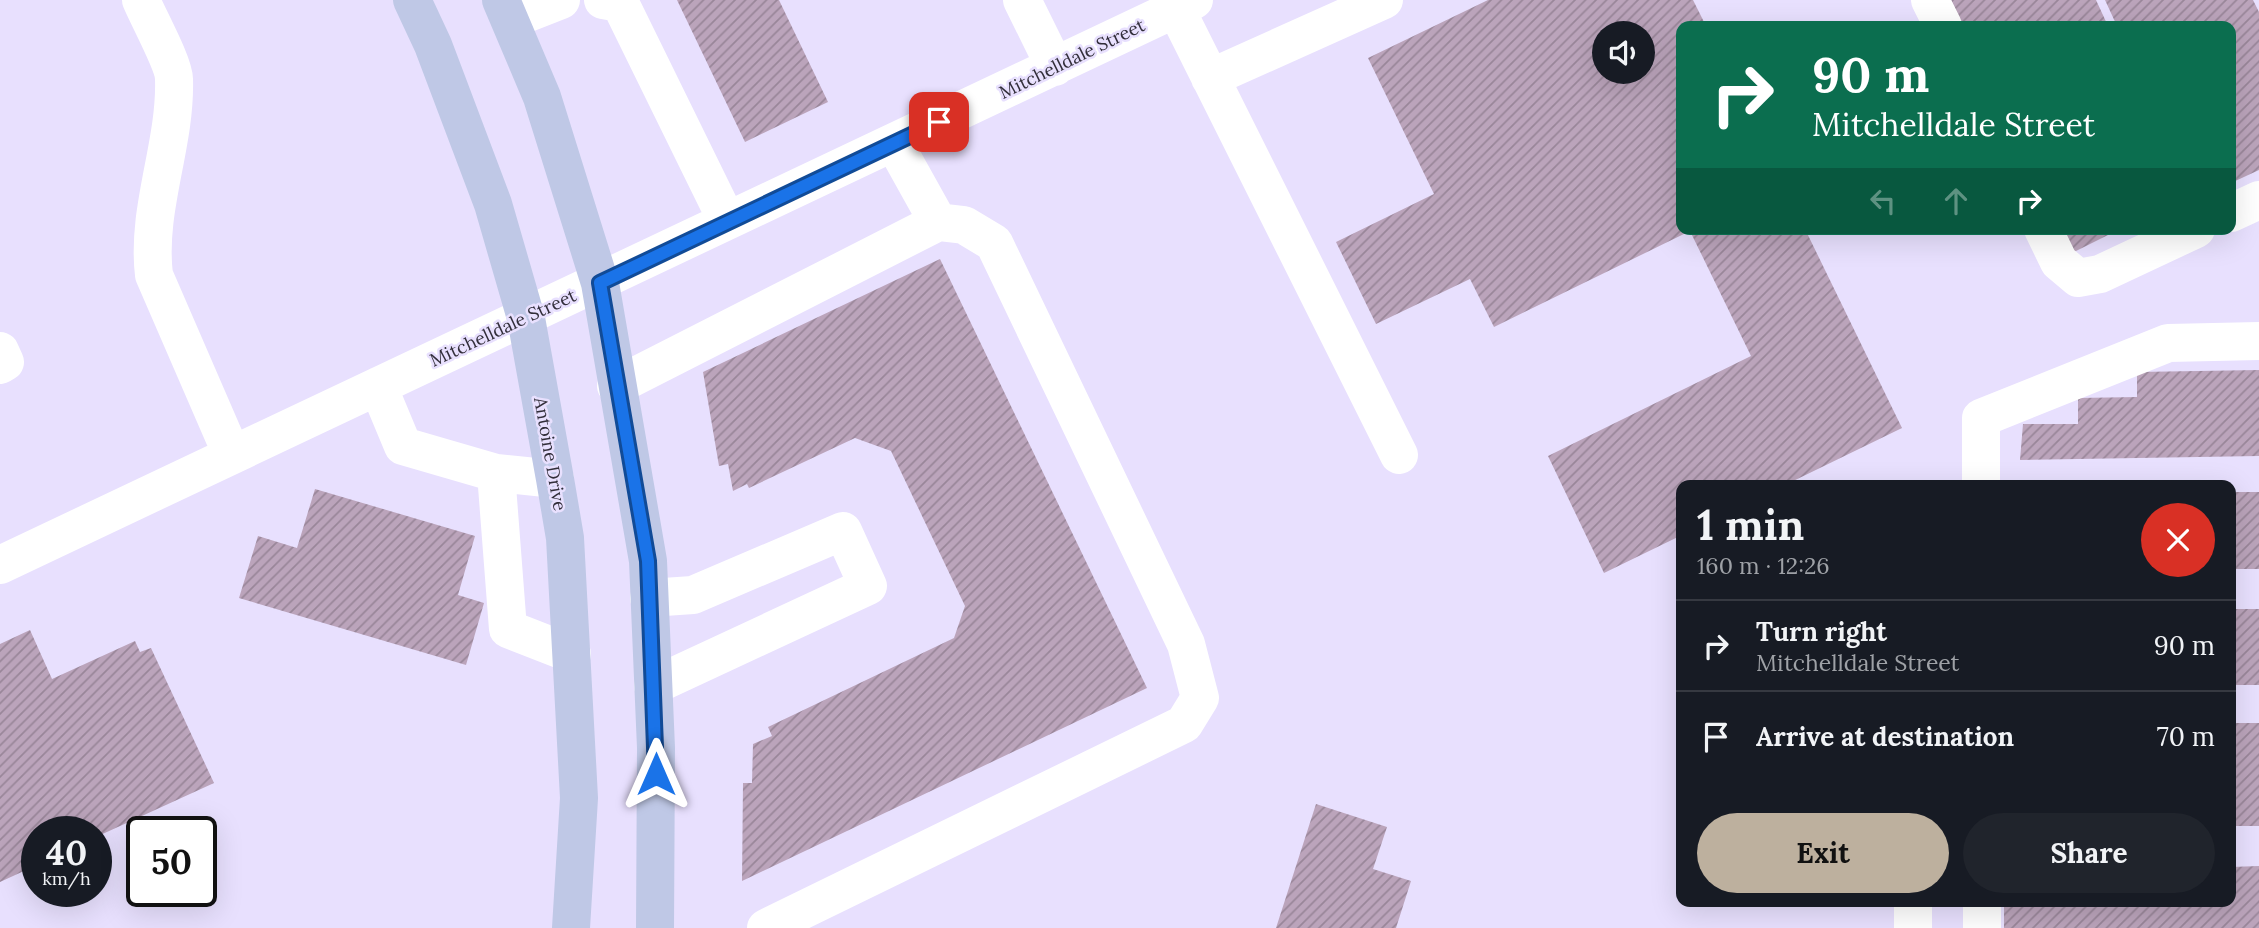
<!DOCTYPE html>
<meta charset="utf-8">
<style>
:root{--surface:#171b24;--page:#20242c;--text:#f1f3f6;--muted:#9ea1a6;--line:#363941;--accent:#bdb09e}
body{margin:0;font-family:Lora,serif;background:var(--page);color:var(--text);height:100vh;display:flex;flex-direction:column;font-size:26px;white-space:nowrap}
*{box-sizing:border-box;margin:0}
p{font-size:23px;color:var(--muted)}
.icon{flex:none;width:38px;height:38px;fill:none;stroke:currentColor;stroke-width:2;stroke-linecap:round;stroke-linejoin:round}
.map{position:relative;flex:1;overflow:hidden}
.details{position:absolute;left:1676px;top:480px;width:560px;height:427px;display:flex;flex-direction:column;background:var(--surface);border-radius:14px;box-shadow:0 7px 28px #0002}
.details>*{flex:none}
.hud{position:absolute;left:1676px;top:21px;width:560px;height:214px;border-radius:14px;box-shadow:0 7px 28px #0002;background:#0b6e4f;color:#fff;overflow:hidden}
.fabs{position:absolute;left:1592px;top:21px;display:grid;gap:14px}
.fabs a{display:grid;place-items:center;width:63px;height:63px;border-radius:50%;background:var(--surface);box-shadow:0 7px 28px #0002;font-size:35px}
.speed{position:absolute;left:21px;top:816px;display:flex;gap:14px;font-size:35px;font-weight:700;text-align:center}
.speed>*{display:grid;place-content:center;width:91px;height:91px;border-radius:50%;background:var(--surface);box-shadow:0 7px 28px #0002;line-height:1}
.speed small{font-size:18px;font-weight:400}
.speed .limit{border:4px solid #111;border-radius:10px;background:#fff;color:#111}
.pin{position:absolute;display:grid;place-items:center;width:60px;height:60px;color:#fff;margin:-30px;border-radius:14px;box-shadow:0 4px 10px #0006}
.me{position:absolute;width:77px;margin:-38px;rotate:0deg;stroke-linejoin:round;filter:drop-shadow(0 0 5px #0008)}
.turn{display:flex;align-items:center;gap:24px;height:147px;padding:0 21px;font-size:32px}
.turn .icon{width:91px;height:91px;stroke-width:2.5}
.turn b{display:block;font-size:49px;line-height:60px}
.lanes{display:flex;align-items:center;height:66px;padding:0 21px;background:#0003;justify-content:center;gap:35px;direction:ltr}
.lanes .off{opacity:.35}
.round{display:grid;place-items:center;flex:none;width:74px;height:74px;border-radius:37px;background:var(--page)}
.summary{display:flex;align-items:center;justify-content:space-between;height:119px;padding:0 21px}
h1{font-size:42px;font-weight:700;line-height:52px}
.button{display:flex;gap:14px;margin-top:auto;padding:14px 21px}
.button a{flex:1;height:80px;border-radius:42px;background:var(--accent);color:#111;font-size:28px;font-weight:700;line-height:80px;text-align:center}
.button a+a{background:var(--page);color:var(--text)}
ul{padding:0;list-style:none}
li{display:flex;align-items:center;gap:21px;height:91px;padding:0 21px;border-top:2px solid var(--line)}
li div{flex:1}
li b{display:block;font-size:26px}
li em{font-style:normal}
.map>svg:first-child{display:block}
.building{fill:url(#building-hatch);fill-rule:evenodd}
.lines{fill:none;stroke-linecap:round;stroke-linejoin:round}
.minor{stroke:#fff;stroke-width:38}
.major{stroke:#bfc8e6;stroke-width:38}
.route-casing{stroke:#114b97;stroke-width:18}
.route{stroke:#1a73e8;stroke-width:12}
.labels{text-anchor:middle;stroke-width:5;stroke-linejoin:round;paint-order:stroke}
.street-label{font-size:18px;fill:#322e3a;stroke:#e8e0fe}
</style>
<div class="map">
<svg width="2259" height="928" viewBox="0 0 2259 928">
<defs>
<pattern id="building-hatch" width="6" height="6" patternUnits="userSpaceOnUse" patternTransform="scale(1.75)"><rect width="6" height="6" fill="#bba4bb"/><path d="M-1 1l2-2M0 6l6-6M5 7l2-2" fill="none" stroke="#998699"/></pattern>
</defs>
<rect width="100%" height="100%" fill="#e8e0fe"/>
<path class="building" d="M677 0H779L828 102 745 142Z
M1488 0H1693L1706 26H1682V229H1805L1902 428 1785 485H1682V535L1604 573 1548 456 1751 356 1690 231 1494 327 1470 279 1376 324 1336 242 1434 194 1368 58ZM1605 33H1643V72H1605Z
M1951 0H2096L2108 26H1963Z
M2105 0H2253L2259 12V170L2231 183V26H2117Z
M2060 229H2120L2072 253Z
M940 259 1147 688 742 881 743 783H752L753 744 772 736 768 727 954 638 965 606 891 451 855 438 749 488 747 484 733 491 728 464 719 466 703 372Z
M2259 370V456L2020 460 2023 424H2078V398L2137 397V372Z
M315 489 475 536 458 595 484 603 466 665 239 598 258 536 297 548Z
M2231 492H2259V569H2231Z
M2231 609H2259V685H2231Z
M30 630 52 679 135 641 140 652 151 648 214 783 96 837V831H37V865L0 882V644Z
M2231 723H2259V826H2231Z
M1316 804 1387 827 1373 869 1411 881 1396 928H1276Z
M2259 866V928H2004V901H2231V867Z"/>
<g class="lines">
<path class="minor" d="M141 0C148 17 174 64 174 79 176 145 146 209 154 275L232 455
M603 0 620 3 727 221
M1022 0 1055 67
M1930 0 1943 26
M1176 9 1399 455
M510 20 561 0
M1210 78 1384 0
M894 143 938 222
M2231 213 2259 200
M2043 229 2059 262 2078 278 2100 274 2196 229
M0 351 5 362 0 365
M378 386 403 446 496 473 555 479
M616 386 938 222 964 225 994 243 1186 644 1200 698 1184 724 766 928
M496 473 508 629 572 654
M1981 485V418L2168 343 2259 341
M0 565 1194 0
M649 598 693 595 843 531 868 586 653 686
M1913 901V928
M1982 901V928"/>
<path class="major" d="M412 0 433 45 493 204 526 318 555 479 565 538 579 798 571 928
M501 0 542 97 600 283 648 561 656 748 655 928"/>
</g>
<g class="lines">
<g class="route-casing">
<path id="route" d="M656 774 648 561 600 283 939 122"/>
</g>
<use href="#route" class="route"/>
</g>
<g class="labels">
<g class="street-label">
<text transform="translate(1072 59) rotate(-26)" y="6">Mitchelldale Street</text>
<text transform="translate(503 328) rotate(-25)" y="6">Mitchelldale Street</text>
<text transform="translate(550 454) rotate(80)" y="6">Antoine Drive</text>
</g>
</g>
</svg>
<div class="fabs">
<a><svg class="icon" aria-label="sound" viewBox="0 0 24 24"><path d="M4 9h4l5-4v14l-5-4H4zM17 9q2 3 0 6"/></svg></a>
</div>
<div class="speed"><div>40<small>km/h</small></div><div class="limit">50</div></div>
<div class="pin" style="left:939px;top:122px;background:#d93025"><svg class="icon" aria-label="arrive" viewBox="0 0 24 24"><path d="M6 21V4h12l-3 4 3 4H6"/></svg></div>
<svg class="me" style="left:656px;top:774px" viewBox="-20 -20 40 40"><path d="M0-17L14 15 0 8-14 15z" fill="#1a73e8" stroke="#fff" stroke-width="4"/></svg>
<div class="hud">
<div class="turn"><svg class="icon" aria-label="right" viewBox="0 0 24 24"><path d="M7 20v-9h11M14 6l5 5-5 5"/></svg><div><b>90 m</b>Mitchelldale Street</div></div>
<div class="lanes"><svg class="icon off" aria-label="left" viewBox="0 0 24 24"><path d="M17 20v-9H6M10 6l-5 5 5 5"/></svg><svg class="icon off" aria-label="ahead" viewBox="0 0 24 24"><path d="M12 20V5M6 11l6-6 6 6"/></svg><svg class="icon" aria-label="right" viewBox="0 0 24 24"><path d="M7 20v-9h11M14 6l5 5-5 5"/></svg></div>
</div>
<section class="details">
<div class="summary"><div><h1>1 min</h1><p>160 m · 12:26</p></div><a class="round" style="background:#d93025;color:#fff"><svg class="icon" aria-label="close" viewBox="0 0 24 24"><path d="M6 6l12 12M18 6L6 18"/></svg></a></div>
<ul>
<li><svg class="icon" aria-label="right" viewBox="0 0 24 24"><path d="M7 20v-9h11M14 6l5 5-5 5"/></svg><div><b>Turn right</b><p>Mitchelldale Street</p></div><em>90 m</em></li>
<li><svg class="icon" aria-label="arrive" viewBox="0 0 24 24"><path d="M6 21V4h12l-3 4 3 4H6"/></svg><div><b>Arrive at destination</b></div><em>70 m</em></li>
</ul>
<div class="button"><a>Exit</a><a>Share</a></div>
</section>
</div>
